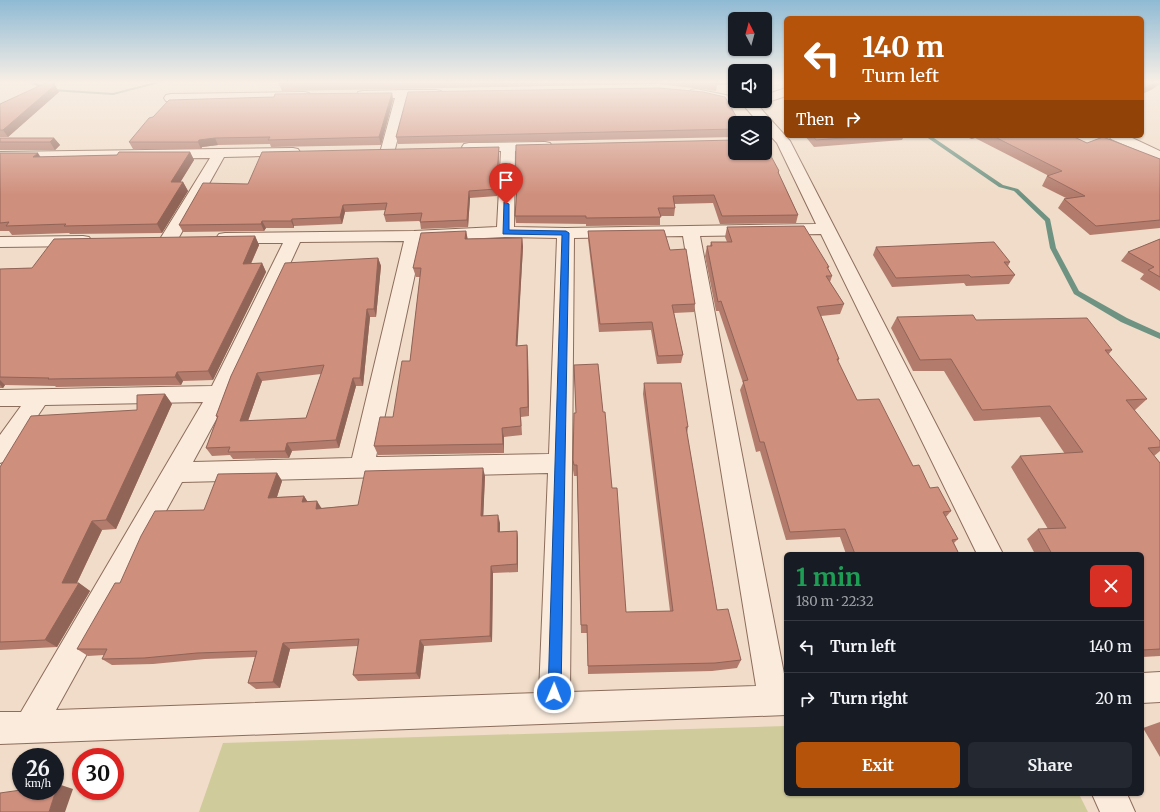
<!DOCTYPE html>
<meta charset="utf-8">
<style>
:root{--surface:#171b24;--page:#242831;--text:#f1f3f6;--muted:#9ea1a6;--line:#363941;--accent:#b45309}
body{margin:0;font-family:Merriweather,serif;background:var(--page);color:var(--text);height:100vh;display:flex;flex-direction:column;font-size:15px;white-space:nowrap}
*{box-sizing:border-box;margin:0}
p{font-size:13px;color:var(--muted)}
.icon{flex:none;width:22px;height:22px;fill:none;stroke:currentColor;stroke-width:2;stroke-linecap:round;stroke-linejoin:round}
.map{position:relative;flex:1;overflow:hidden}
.drawer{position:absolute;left:784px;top:552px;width:360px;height:244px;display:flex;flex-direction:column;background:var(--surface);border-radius:6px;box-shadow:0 1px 3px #0004}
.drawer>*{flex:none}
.top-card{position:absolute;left:784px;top:16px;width:360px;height:122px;border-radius:6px;box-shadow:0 1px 3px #0004;background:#b45309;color:#fff;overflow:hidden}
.needle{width:26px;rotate:354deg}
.fabs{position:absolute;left:728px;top:12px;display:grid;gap:8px}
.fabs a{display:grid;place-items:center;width:44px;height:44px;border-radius:6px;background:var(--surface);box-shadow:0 1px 3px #0004;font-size:20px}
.speed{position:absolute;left:12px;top:748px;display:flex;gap:8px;font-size:20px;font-weight:700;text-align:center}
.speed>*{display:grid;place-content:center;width:52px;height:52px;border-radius:50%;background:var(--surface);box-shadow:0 1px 3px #0004;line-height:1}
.speed small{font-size:10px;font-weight:400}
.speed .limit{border:6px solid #d22;background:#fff;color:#111}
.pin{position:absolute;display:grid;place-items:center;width:34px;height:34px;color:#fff;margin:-41px -17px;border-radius:50% 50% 50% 0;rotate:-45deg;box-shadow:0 0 4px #0007}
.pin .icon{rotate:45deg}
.me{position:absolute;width:44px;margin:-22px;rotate:1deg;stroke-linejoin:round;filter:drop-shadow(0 0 3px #0008)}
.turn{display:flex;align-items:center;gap:14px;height:84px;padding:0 12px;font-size:18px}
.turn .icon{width:52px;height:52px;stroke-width:2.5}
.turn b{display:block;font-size:28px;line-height:34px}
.then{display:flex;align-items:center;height:38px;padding:0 12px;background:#0003;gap:8px;font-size:15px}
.round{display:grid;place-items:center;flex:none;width:42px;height:42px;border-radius:6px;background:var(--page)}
.headline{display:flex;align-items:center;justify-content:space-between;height:68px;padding:0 12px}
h1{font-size:24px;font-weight:700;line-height:30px;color:#1e9e55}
.button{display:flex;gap:8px;margin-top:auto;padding:8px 12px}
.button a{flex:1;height:46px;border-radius:6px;background:var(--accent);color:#fff;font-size:16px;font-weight:700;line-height:46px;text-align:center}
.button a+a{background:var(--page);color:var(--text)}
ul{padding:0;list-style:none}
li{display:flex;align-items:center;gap:12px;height:52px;padding:0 12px;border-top:1px solid var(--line)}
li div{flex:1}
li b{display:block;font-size:15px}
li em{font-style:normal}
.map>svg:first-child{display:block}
.green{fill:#cfcb9b}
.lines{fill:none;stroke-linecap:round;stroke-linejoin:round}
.stream{fill:#6f9383;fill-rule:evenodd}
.minor-casing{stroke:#8d6d5c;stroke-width:2}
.minor{fill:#faebdc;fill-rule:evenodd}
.wall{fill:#b27b6c;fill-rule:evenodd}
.shaded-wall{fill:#916458}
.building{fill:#cf8f7d;stroke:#916458;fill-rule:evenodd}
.route{fill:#1a73e8;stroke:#114b97}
</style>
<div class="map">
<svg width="1160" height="812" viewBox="0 0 1160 812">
<rect width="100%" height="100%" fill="#f0dcc8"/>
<path class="green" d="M786 726V794H1079L1088 812H199L223 743Z"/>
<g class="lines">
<path class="stream" d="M24 81H31L52 89 113 93 159 81H167L113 95 51 91Z
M925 136H931L1003 185 1018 189 1050 219 1056 248 1079 291 1127 318 1160 333V339L1121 322 1074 294 1050 248 1045 221 1014 191 999 187Z"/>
<g class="minor-casing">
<path id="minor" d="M786 88V96L765 103 760 101H765V95Z
M696 89 735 97V101H754L790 141 1003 554H977L821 234 700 236 786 684V715L0 744V712H21L203 402 45 405 8 460 0 463V435L21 406H0V390L212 386 283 243H225L219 242 216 238 219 234 225 233 414 231 497 227 501 151 464 150 462 147 464 144 469 143 545 142 550 143 552 146 550 149 515 151 514 227 566 228 816 224 777 143 765 130V123H759L745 107 691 96 690 93 691 90ZM683 236 756 686 570 692 574 238ZM505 237 557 238 549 454 376 457 422 241ZM404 241 352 458 193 462 230 394 300 242ZM548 473 539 693 56 710 182 482Z
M403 90H436L441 91 442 94 441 97 408 98 395 149 393 152 388 153 383 152 381 149 395 98 363 99 358 98 357 95 358 92 363 91Z
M304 92 309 93 311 96 309 99 171 102 166 101 164 98 166 95 171 94Z
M1109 136H1128L1160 151V160L1111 139Z
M293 148 298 149 300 152 298 155 224 157 178 239 175 243 169 244 163 243 160 239 210 158 0 160V152Z
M83 236 89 237 92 241 89 245 83 246 0 247V237Z
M1160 672V702L1142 703V673Z
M1092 794H1127L1135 812H1100Z"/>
</g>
<use href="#minor" class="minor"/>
</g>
<path class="wall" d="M281 81H735L734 85H717L716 91 702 89 658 84 282 91 279 84Z
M59 92 8 137H0V104Z
M392 93 393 100 381 145 271 147 270 144 218 145 202 147 201 149H133L129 142 153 117Z
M735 123V137L398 144 396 137Z
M805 136H904L902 140 814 147Z
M965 136H1072L1087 143 1160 159V228L1090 235 1058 208 1064 199 1066 198 1042 186 1047 176H1049L975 138 971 139Z
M0 138H54L60 145 55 150H0Z
M499 147V154L497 196 470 198 468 227 421 229 420 222V221L386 222 384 215 386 210 345 212 342 224 294 226V228H266L264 231 183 232 179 225 248 184Z
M190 152 194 160 180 182H183L188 191 162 233 70 234 69 233 12 235 9 231H0V153L40 157 117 155Z
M779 171V174L798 215 796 223 720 224 713 203 674 204 675 208 674 216H660V225L586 226V224L516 223 515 216 517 196H516L515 188Z
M727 227 829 267 828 269 832 276 830 282 844 304 840 314 821 316 839 359 838 362 857 400 913 466 930 488 951 511 946 517 958 539 954 543 959 554H846L840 537 786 540 760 451 756 452 740 390 743 383 719 311H716L705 256 707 246H710L711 242H727L725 237Z
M466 231 467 239 522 238 523 247 517 346 527 345 528 355 529 416 521 417 522 435 504 437V453L378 455 374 446 393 417 410 361 420 277H416L413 268Z
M588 231 670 250 695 304 694 312 674 313 683 355 681 363 657 364 651 330 599 332 588 239Z
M255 236 259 245 251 264 262 263 266 272 213 380 183 381 181 385 56 387 55 386 5 385 3 388H0V269L32 268Z
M1160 239V291L1140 279 1144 274 1121 261 1128 252Z
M876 247 1010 262 1008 266 1015 275 1009 284 966 286 964 283 892 287 873 255Z
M378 258 381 266 376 317H370L363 386H356L339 448 292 451 289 458 233 459 230 455 212 456 206 448 217 418 216 416 231 376ZM321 374 306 418 248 421 262 381Z
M897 317 976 320 1112 350 1108 355 1147 399 1135 410H1134L1160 441V451L1154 456 1160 463V656L1142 657V554H1035L1027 539 1038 529H1048L1011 467 1020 456 1065 454 1040 417 974 421 944 371H913L891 328Z
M574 365 603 412 612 488 626 612 670 611 643 394 644 383 688 427 687 433 717 610 741 660 737 668 712 671 588 674 587 633H581L577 476H574L573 470V460L576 413Z
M165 394 172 404 116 529 102 530 77 583H79L90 591 57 647 0 650V467L137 410Z
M277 473 282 481 277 497 304 496 307 501 322 508 358 505 485 476 483 516 500 523V532L517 531 518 539V572L493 573 492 642 424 646 420 679 358 681 353 675 358 646 290 649 280 688 256 689 248 683 255 657 205 659 153 664 112 665 102 659 104 655 88 656 77 649 120 583 204 510Z
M1160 722V757L1143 728Z"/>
<path class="shaded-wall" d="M1159 81H1160V84L1151 90 1142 94V89Z
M55 85 59 92 8 137 3 130Z
M392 93 393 100 381 145 379 137Z
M972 136H976L975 138 971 139Z
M54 138 60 145 55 150 50 142Z
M215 138 218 145 202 147 201 149 198 142 199 140Z
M499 147V154L497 196 496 189Z
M190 152 194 160 175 191 171 182Z
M38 153 43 161 33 157Z
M183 182 188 191 162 233 157 224Z
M469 191 470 198 468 227 467 220Z
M343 205 345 212 342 224 340 217Z
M292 219 294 226V228L291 221Z
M262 221 266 228 264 231 261 224Z
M466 231 468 240 465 239Z
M255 236 259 245 247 272 243 264Z
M522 238 523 247 517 355 516 346Z
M378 258 381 266 376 317 374 309Z
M262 263 266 272 213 380 208 371Z
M367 309 370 317 363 386 360 378Z
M527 345 528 355 529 416 528 407Z
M177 372 183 381 181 385 175 377Z
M257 373 262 381 245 429 240 421Z
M353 378 356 386 339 448 336 440Z
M0 380 5 385 3 388 0 385Z
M165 394 172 404 116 529 106 520Z
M502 428 504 437V453L503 444Z
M287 443 292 451 289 458 285 451Z
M483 468 485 476 483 524 481 516Z
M277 473 282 481 274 506 268 498Z
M304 496 309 504 302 502Z
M317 501 322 509H316Z
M498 515 500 523V539L498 532Z
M92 521 102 530 73 591 62 583Z
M517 531 518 539V572L517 564Z
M491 566 493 573 492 642 490 636Z
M79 583 90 591 57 647 45 640Z
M420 640 424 646 420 679 416 673Z
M283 643 290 649 280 688 273 682Z
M58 784 73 789 65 812H49Z"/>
<path class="building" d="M50 81H53L55 85 3 130H0V104Z
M281 81H425L279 84Z
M701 81H715L717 84 703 81Z
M1142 81H1159L1142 89Z
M659 88 703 92 725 97 740 123H735V129L396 137 408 92Z
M392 93 379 137 268 140 270 137 215 138 199 140 198 142H129L149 118 153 117 169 100 274 97 275 94Z
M813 136H869L816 140Z
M993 136H1072L1087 143 1103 137 1160 159V220L1096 226 1064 199 1085 196 1047 176 1062 171Z
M0 138H54L50 142H0Z
M735 140V153H765V145L779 171 778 172 798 215 722 216 714 195 673 196 675 208H658L661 217 586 218V216H515L517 188H515L516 145Z
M499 147 496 189 469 191 467 220 420 222 422 213 384 215 387 203 343 205 340 217 292 219 291 221H262L261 224 179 225 203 183 248 184 262 152Z
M119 152H190L171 182H183L157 224 64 226 66 224 6 226 9 222 0 223V153H38L33 157 117 155Z
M804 226 829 267H827L832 276H826L844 304 817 307 839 359H837L857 400 879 399 913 466 919 465 930 488 938 487 951 511 943 512 958 539 952 540 959 554H855L845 529 790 532 764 442H760L743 381 748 380 721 301 718 302 707 246H712L711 242H732L727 227Z
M664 230 670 250 686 249 695 304 672 305 683 355 658 356 652 322 600 324 588 231Z
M466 231 465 239 522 238 516 346 527 345 528 407 520 408 521 426 502 428 503 444 374 446 380 417H393L402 361H410L421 268H413L421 233Z
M255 236 243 264 262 263 208 371 177 372 175 377 48 379 49 378 0 377V269L32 268 54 239Z
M1160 239V277L1148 270 1154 267 1128 252Z
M994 242 1010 262H1004L1015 275 971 277 969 275 896 278 876 247Z
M378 258 374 309H367L360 378H353L336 440 287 443 285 451 228 452 230 447 206 448 218 416H216L231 376 285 263ZM324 365 306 418 240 421 257 373Z
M973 315 976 320 1087 318 1112 350H1105L1147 399 1126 400 1160 441V447L1148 448 1160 463V649L1142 650V554H1052L1038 529 1066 528 1020 456 1083 452 1050 406 982 410 951 359 920 360 897 317Z
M598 364 603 412H605L612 488H617L626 612 673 611 644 383H681L688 427H686L717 610 728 609 741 660 715 663 588 666 587 625H581L577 465H574L573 460 574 413H576L574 365Z
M165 394 106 520 92 521 62 583H79L45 640 0 642V467L31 416 137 410V395Z
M483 468 481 516 498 515V532L517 531V564L491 566 490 636 420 640 416 673 353 675 359 639 283 643 273 682 248 683 257 651 197 653 144 658 102 659 107 649H77L115 583H120L141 536 155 511 204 510 218 474 277 473 268 498 304 496 302 502 317 501 316 509 358 505 365 471Z
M58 784 49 812H0V793L21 790V791H55V785Z"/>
<linearGradient id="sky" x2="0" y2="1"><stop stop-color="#8fbad4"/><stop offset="0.42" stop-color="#f8efe6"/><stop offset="1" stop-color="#f8efe6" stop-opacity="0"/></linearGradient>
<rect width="1160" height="195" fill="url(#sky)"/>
<path class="route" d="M504 202 509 204V230L566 231 569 233 561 693 559 697 554 699 550 697 548 693 562 235 503 234Z"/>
</svg>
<div class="fabs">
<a><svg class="needle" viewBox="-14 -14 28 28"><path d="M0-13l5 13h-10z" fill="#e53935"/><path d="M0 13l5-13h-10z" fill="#9ea1a6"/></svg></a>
<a><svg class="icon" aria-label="sound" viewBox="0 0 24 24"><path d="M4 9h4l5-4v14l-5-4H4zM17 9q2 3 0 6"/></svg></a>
<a><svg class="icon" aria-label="layers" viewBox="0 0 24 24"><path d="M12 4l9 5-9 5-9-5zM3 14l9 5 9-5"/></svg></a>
</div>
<div class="speed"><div>26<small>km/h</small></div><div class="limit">30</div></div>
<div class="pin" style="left:506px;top:204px;background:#d93025"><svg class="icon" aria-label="arrive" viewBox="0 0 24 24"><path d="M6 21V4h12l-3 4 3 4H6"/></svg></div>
<svg class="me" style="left:554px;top:693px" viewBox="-20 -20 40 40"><circle r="17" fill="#1a73e8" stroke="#fff" stroke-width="3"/><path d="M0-11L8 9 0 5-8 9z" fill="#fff"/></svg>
<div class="top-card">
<div class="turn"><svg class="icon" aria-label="left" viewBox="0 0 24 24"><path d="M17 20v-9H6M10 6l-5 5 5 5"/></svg><div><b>140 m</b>Turn left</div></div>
<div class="then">Then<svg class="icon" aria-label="right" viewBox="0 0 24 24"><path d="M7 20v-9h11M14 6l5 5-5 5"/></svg></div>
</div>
<section class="drawer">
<div class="headline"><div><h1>1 min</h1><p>180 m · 22:32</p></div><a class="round" style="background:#d93025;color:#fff"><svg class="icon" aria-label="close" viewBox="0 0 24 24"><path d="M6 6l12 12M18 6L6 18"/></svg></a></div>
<ul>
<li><svg class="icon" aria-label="left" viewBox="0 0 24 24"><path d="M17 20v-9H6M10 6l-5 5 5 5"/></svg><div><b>Turn left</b></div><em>140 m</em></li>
<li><svg class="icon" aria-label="right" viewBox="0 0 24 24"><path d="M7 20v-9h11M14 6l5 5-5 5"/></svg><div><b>Turn right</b></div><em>20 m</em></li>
</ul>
<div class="button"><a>Exit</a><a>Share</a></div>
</section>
</div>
